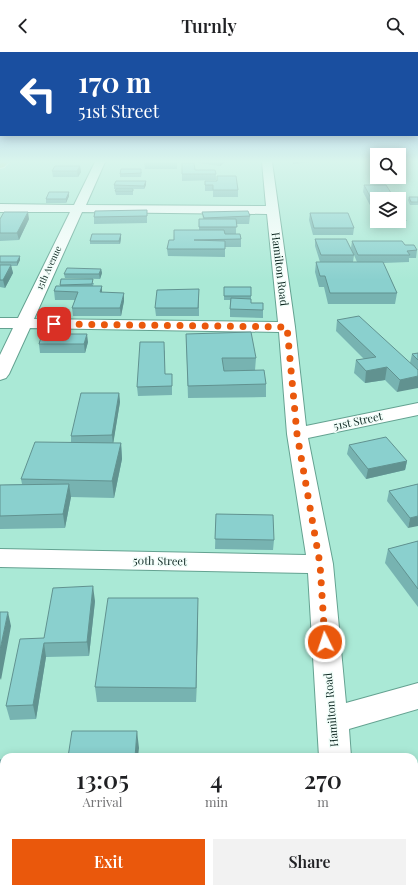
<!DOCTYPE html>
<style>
:root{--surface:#fff;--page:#f2f2f2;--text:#202124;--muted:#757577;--accent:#ea580c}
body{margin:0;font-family:"Playfair Display",serif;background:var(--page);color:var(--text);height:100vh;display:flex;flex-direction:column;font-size:15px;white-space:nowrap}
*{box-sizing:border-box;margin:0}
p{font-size:13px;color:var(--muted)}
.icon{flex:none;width:22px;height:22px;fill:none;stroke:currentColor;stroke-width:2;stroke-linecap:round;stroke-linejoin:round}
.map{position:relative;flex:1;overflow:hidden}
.details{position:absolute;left:0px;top:701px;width:418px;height:140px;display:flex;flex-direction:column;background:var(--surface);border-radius:12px 12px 0 0;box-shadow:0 2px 10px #0003}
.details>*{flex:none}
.hud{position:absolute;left:0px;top:0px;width:418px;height:84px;box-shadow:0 2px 10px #0003;background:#1a4fa0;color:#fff;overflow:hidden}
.controls{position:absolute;left:370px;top:96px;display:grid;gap:8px}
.controls a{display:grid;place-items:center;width:36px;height:36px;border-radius:0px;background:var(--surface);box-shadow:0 2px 10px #0003;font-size:20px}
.pin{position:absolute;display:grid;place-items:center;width:34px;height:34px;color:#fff;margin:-17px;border-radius:8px;box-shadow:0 2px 6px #0006}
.me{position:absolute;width:44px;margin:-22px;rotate:356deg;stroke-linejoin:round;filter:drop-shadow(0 0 3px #0008)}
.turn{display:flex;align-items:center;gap:14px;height:84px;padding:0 12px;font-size:18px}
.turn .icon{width:52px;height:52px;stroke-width:2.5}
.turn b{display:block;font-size:28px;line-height:34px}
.eta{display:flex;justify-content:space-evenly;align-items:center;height:68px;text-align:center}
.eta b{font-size:24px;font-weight:600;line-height:28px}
.button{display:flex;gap:8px;margin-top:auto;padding:8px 12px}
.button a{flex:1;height:46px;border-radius:0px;background:var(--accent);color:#fff;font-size:16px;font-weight:600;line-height:46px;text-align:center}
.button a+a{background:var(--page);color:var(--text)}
header{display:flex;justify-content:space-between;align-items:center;height:52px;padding:0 12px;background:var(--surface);font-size:18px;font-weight:600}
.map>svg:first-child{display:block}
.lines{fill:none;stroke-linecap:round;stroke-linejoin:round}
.minor-casing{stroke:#64a291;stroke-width:2}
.major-casing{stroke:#fff;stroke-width:2}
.minor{fill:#fff;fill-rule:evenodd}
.major{fill:#d3da92;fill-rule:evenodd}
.wall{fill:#77b3b1}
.shaded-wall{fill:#619290}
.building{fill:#8ad0ce;stroke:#619290}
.route{stroke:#ea580c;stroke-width:7;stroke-dasharray:0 12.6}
.labels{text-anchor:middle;stroke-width:3;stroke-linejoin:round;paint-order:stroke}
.far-street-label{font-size:9px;fill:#0b251f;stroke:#f2fefa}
.street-label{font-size:11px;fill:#0b251f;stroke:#f2fefa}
</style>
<header><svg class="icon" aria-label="back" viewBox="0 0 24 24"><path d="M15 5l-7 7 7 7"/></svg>Turnly<svg class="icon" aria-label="search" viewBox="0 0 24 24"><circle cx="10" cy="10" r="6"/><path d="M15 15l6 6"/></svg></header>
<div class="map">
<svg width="418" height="841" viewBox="0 0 418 841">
<rect width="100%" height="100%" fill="#aae9d6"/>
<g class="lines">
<g class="minor-casing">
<path id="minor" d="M95 110H105L86 153 266 154 262 110H272L295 275 306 374 418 351V363L308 386 333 512 346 651 418 631V657L349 677 351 705H319L308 521 0 515V497L306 503 287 382 279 280 30 276 9 322 6 326 0 328V303L13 276H0V266H18L70 160H0V152L74 153ZM82 160 267 162 278 270 34 267Z
M329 837H367V841H329Z"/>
</g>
<g class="major-casing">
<path id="major" d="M0 110H9L4 115 0 116Z"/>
</g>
<use href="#minor" class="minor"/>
<use href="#major" class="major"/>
</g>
<path class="wall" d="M144 110H177V117H145Z
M198 110H225L220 114 198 111Z
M182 111 195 118 216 122V128L182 129Z
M80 114 81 120 78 125H53L52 119Z
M142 120 141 125H120V122Z
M146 129V133L144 137H133V143H116L115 139 116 137H114V133Z
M205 129 238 138V145H213V139H205Z
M364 133 377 147V155H371L363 140Z
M69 140V144L66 151H46V147Z
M409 145H418V153H410L408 148Z
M147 158V171L94 172V165Z
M202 160 250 164 249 172H236V182L241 187V195H225V205L168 204 167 197 174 188 199 178V167H203Z
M310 161 354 176 353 183H313L309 168Z
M0 167H29L19 188 0 189Z
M380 169H406L405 176H388L387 173H381Z
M121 182V186L120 192H90V189Z
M315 187 354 203 353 210H357L351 196 352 189 405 193 417 198 416 206H409V210L383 211 397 241 395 252H328L324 235H319L315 220 316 210H320L315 194Z
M0 204H20V208L17 214H11L13 221 5 236 0 235Z
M101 217 102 221 100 227 65 226 64 222Z
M94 231 93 234H102V240L124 249 121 264H73L72 256 75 248H55L54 239 60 234V233Z
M224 235 251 244V251H263V266L230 265V248H224Z
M199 237V264H156L155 256Z
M337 268 418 318 397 340 385 328 365 331 354 321 356 308 364 307 336 279Z
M186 282 256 306 255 318 266 332V345L188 346Z
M88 290 85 301H40L39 292Z
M165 298V322H172V343L138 344 137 335Z
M418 301V318L410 311 412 302Z
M119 341 120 350 113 391H121L122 407 114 446 71 445 65 476 0 477V433L22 432 21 427 71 390V384Z
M349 393 407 409 405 418 366 427 347 402Z
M418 432 408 476 387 449 389 439Z
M216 462 274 488 273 498 215 497Z
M418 489V555L385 511 388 497Z
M95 549 89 604 46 605 36 667 10 668 6 654 44 586Z
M198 560 196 650H97L95 635Z
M0 708H4V837H42L41 841H0Z"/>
<path class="shaded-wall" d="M220 110H225L220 114Z
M293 110H310L293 112Z
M80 114 81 120 78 125 77 119Z
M146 129V133L144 137V134Z
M69 140V144L66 151V147Z
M28 160 29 167 19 188 17 181Z
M121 182V186L120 192 119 189Z
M20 204V208L17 214V210Z
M11 213 13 221 5 236 3 228Z
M101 217 102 221 100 227 99 222Z
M102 234V242L100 240Z
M124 241V249L121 264 120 256Z
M87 282 88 290 85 301 84 292Z
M387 315 385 328 365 331 366 319Z
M418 324V336L397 340 400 328Z
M119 341 120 350 113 393 112 383Z
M121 391 122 407 114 446 112 429Z
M407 409 405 418 366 427 368 417Z
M69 432 71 445 65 476 63 462Z
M418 464V474L408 476 410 466Z
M93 534 95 549 89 604 87 590Z
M198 546V560L196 650V636Z
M8 560 11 574 1 628 0 626V598Z
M44 591 46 605 36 667 33 653Z
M137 679 139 696 138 705H135Z
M35 837H42L41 841H36Z"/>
<path class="building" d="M182 111H194L195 118H215L216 122H182Z
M55 114H80L77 119H52Z
M121 117H141V121L120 122Z
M217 124H236L238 138H213V133H205V129H217Z
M116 129H146L144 134 114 133Z
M364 133H386L395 147H377V148H372Z
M116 137H133V139H115Z
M49 140H69L66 147H46Z
M409 145H418V150H411Z
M147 158V164L94 165 95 159Z
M248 159 250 164 204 166 202 160Z
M399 159H402L406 169H389H399Z
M4 160H28L17 181H0V167Z
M310 161H348L354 176H314Z
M199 167H236L237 175H199Z
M174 178H224L225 182H240L241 187 194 188 225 189V197H167L169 188H174Z
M92 182H121L119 189H90Z
M315 187H346L354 203H321Z
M352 189H402L405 193H414L417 198 407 199 410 203H358Z
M0 204H20L17 210H0Z
M316 210H383L397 241H330L325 224H320Z
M0 213H11L3 228H0Z
M67 216 101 217 99 222H64Z
M61 227H93L92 232 60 233Z
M56 234H102L100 240 124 241 120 256H72L78 240 54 239Z
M224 235H251V244H224Z
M199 237 198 256H155L157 238Z
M231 246 251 247V251H263V258L230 257Z
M359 264 418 318V324L400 328 387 315 366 319 356 308 376 305 337 268Z
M251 280 256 306H222L224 319 264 318 266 332 188 334 186 282Z
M42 282H87L84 292H39Z
M140 290H164L165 322H172V334L137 335Z
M418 301V308L412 302Z
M81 341H119L112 383 71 384Z
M386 385 407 409 368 417 349 393Z
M35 390 121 391 112 429 21 427Z
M69 432 63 462 0 464V433Z
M418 432V464L410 466 389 439Z
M216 462 273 463 274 488 215 487Z
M418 489V537L388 497Z
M93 534 87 590 44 591 33 653 6 654 20 587 44 586 53 536Z
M108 546H198L196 636 95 635Z
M0 560H8L0 598Z
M72 679H137L135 705H68Z
M0 708H4V836H0Z
M68 837H266V841H68Z"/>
<linearGradient id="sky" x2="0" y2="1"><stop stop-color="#95b0ea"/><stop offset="0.48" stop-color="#d9f5ed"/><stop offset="1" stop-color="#d9f5ed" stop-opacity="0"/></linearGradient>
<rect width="418" height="228" fill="url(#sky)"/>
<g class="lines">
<path class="route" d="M54 272 287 275 297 382 320 512 325 590"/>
</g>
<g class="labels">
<g class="far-street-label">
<text transform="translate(49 216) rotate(-65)" y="3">15th Avenue</text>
</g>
<g class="street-label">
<text transform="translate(280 217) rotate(83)" y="4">Hamilton Road</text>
<text transform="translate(358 369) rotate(-12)" y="4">51st Street</text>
<text transform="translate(160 509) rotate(1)" y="4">50th Street</text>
<text transform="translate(331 658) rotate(-95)" y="4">Hamilton Road</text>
</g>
</g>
</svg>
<div class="controls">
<a><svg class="icon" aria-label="search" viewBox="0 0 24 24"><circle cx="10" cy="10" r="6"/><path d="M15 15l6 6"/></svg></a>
<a><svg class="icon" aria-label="layers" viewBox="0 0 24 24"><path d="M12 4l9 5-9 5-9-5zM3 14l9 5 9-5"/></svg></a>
</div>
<div class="pin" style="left:54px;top:272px;background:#d93025"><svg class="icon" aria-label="arrive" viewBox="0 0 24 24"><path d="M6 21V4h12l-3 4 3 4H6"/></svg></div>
<svg class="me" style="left:325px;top:590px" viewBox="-20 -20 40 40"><circle r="17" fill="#ea580c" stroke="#fff" stroke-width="3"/><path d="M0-11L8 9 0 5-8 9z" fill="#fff"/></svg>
<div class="hud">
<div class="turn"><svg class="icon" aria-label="left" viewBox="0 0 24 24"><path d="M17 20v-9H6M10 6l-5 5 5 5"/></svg><div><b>170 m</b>51st Street</div></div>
</div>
<section class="details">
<div class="eta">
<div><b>13:05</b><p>Arrival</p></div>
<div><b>4</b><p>min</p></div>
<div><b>270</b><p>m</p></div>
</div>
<div class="button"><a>Exit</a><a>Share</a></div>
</section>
</div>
